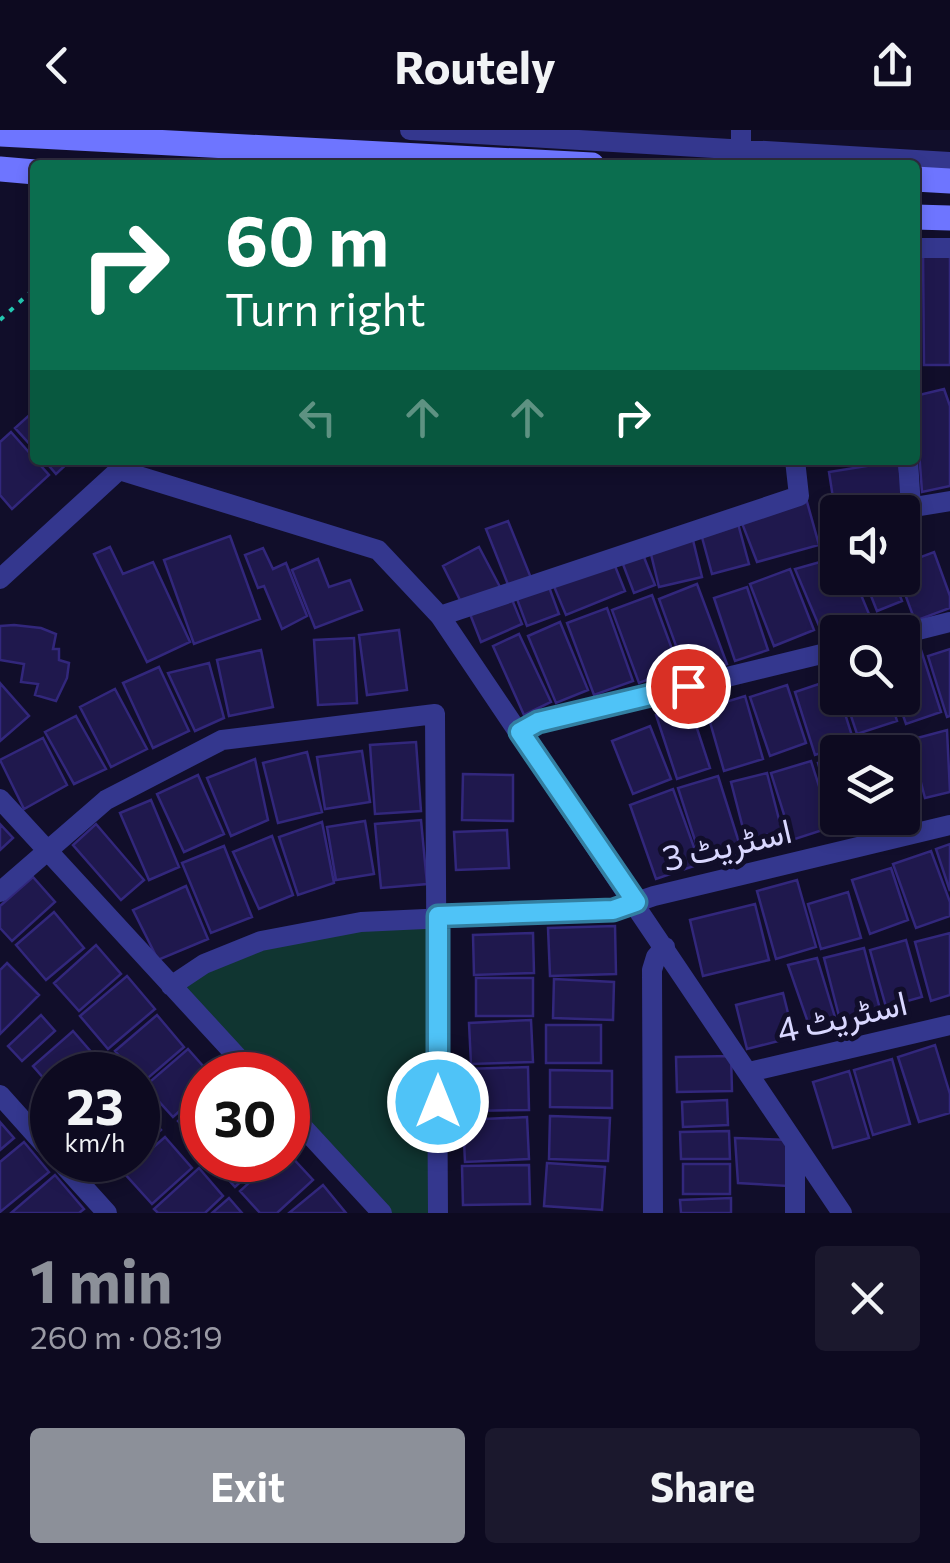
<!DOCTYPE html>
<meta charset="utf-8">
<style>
:root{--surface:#0d0a20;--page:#1b182d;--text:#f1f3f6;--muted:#9a9aa5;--line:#2d2b3e;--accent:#8c9099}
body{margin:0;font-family:Commissioner,Vazirmatn,sans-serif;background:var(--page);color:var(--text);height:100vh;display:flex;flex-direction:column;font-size:38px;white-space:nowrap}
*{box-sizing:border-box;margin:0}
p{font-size:32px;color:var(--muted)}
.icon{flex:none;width:55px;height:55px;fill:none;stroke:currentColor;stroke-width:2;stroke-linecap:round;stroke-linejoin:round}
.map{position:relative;height:1083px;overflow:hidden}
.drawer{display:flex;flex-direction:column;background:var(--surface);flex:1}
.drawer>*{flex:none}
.guide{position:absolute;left:30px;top:30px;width:890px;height:305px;border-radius:10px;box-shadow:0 5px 15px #0003,0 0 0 2px var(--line);background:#0b6e4f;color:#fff;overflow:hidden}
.controls{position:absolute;left:820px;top:365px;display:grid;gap:20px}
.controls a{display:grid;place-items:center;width:100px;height:100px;border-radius:10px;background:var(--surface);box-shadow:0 5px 15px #0003,0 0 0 2px var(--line);font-size:50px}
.speed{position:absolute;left:30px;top:922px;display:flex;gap:20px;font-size:50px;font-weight:700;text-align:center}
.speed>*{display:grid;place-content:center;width:130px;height:130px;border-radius:50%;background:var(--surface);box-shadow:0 5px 15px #0003,0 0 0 2px var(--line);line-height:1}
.speed small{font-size:25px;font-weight:400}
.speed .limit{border:15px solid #d22;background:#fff;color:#111}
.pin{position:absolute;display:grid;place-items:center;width:85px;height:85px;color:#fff;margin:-42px;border:5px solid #fff;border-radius:50%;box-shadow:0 2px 10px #0007}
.me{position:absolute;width:110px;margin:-55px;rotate:0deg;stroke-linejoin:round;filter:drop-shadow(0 0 8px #0008)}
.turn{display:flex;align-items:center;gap:35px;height:210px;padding:0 30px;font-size:45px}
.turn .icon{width:130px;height:130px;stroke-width:2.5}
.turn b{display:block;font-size:70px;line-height:85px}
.lanes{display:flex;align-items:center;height:95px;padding:0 30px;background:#0003;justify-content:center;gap:50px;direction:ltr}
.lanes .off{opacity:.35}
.round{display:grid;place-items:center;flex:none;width:105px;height:105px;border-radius:10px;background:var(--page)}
.headline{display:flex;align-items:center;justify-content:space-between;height:170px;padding:0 30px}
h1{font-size:60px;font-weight:700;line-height:75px;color:var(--accent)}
.action{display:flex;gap:20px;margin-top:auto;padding:20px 30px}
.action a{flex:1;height:115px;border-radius:10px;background:var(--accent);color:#fff;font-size:40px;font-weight:700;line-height:115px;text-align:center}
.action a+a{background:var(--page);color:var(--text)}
header{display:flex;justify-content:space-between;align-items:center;height:130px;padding:0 30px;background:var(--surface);font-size:45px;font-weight:700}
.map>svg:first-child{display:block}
.green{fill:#103531}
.building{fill:#1f184d;stroke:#32277c;stroke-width:2.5}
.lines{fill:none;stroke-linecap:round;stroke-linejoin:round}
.path{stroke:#23c7b1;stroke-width:4;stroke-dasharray:5 8;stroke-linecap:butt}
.minor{stroke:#34378e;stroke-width:20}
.secondary{stroke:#6e75ff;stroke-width:25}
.route-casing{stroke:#337fa1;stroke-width:25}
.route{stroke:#4fc3f7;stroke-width:18}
.labels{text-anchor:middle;stroke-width:10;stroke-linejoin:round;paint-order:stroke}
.street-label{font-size:35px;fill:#d9d7ff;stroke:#110e2a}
</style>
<header><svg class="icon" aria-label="back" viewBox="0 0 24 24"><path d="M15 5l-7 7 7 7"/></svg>Routely<svg class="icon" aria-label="share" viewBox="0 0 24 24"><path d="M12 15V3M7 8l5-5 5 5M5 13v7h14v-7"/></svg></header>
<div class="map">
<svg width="950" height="1083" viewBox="0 0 950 1083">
<rect width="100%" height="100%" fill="#110e2a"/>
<path class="green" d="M437 786 438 1083H382L288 981V945H254L171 856 261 811Z"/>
<path class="building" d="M950 121V235H924L923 122Z
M944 259 950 276V356L922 362 915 266Z
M35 280V320L15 298Z
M11 302 49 345 12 379 0 365V312Z
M44 330H71L56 344Z
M898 331 905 370 835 381 829 342Z
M804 361 819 415 757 432 740 388Z
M737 390 749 434 712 444 700 400Z
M508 391 531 448 509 457 486 399Z
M230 406 260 489 194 514 164 430Z
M692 406 702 447 659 457 649 416Z
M110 417 123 444 153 432 190 512 147 532 94 424Z
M479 417 500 457 463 476 443 436Z
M263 418 273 439 286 433 307 486 282 499 264 456 258 458 245 425Z
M642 422 655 455 634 463 621 429Z
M934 422 950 466V478L915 491 899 448H902V434Z
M838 427V448H854L869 484 822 503 795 439Z
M318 429 329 457 350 450 362 480 315 498 292 440Z
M613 431 625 461 566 485 553 454Z
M790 439 814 500 774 516 750 454Z
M864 448H893L902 471 877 481Z
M697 454 727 534 688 549 659 469Z
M549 457 559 484 527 496 517 469Z
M747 457 768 520 735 531 714 468Z
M652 465 679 538 639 553 612 480Z
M511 467 522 494 481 512 470 484Z
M607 478 633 551 594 565 567 493Z
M560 492 588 560 556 573 528 506Z
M14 495 41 498 56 504 53 519H59V530L69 533 67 548 56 571 35 565 38 554 21 552 24 534 0 530V496Z
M399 500 407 560 367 565 359 505Z
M519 504 551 572 524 585 493 516Z
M354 508 357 573 318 575 314 510Z
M950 519V586L947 587 928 526Z
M261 520 273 577 229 586 217 530Z
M921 520 941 582 906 594 897 568H902V526Z
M209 533 224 588 195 601 168 543Z
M159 537 189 601 153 618 123 553Z
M834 549 838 568H840L854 612 815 625 795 562Z
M0 553 29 586 0 611Z
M787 555 806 613 770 626 750 567Z
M115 559 147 619 111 637 80 577Z
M745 566 763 629 724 641 706 578Z
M845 568H890L897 591 857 604Z
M689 574 710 638 677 649 656 585Z
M76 586 106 639 74 654 45 602Z
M650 596 671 649 633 664 612 611Z
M947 600 950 662 925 668 910 610Z
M43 608 67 655 24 679 0 630Z
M904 609 917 662 902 665V622H863L862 620Z
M416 612 421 681 375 684 370 615Z
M362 621 370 672 325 679 317 627Z
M307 622 322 682 278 693 263 633Z
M838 628V688H849L834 692 818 633Z
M255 629 268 690 231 706 207 648Z
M811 631 832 697 792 710 771 643Z
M767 643 782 701 746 710 731 652Z
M463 644 513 645V691L462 690Z
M198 645 224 704 184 722 157 664Z
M718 646 742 722 703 735 678 658Z
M673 659 700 734 656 749 630 675Z
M151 670 179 737 149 750 120 683Z
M421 690 427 754 381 758 375 694Z
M365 691 374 744 336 750 327 697Z
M322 692 334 753 298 765 279 707Z
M0 694 13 708 0 720Z
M96 694 144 750 121 770 73 715Z
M507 700 509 738 456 740 454 702Z
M272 706 293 765 259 779 233 722Z
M950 714V761L936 719Z
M224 716 252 787 211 803 182 733Z
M931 721 950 772V786L916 798 893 734Z
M891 738 908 790 870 804 852 750Z
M33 747 55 772 12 811 0 798V776Z
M797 750 816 817 776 829 757 761Z
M186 756 208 809 158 830 133 780Z
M848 762 861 808 821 819 808 774Z
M755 774 769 830 703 846 690 790Z
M54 782 84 818 46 850 16 815Z
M615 796 616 844 550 846 548 798Z
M533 803 534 843 474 845 473 805Z
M950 803V865L931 871 915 812Z
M906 810 922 867 886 877 870 820Z
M96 815 121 844 79 881 54 853Z
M864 818 880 879 840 890 824 828Z
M817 828 838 897 812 904 788 835Z
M7 833 39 865 0 904V840Z
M127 846 155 879 108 919 80 886Z
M476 848H533V886H476Z
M554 849 614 852 613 890 553 888Z
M783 863 794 907 747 919 736 875Z
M41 885 55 901 22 931 8 916Z
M157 885 184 917 142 953 115 921Z
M531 890 533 932 471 934 469 893Z
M546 895H601V933H546Z
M73 901 99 931 83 945H52V958L33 936Z
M935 915 950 964V983L919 992 898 927Z
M188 919 211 945H202V961L173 987 145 956Z
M731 926 732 961 677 962 676 927Z
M892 929 910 994 873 1005 854 940Z
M103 935 112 945H92Z
M528 937 529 980 467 981 466 939Z
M550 940 612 941V978L550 977Z
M849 941 869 1008 833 1018 813 952Z
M202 967V1017L178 991Z
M727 970 728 995 683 997 682 972Z
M138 974 161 1000 138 1021Z
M550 986 610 988 608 1031 549 1029Z
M527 987 529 1029 465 1032 463 990Z
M0 992 14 1008 0 1020Z
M729 1001 730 1029H681L680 1002Z
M165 1007 192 1038 152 1074 124 1043Z
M735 1008 791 1010 788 1056 738 1053Z
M24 1012 49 1042 0 1082V1032Z
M288 1023 313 1050 277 1083H260L240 1061 274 1030H288Z
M211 1030H264L235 1057Z
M547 1033 605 1037 602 1080 544 1076Z
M683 1034H730V1064H683Z
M529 1035 530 1074 463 1075 462 1036Z
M199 1038 223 1066 205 1083H158L154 1079Z
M55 1045 84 1079 79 1083H11Z
M323 1055 346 1083H289Z
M229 1068 242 1083H212Z
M731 1068V1083H681L680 1070Z"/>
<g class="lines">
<path class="path" d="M0 190 35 158"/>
<path class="minor" d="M410 0 950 32
M741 0V35
M915 118H950
M908 330 911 378
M119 340 378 420 440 486 842 1083
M884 382 950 371
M0 449 119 340 120 330
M440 486 799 366 795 330
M902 504 950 492
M520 602 538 593 838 520
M0 669 254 945
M0 762 106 670 222 610 435 584 438 1083
M171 856 204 834 261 811 361 792 613 780 654 766 950 695
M749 942 950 895
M0 965 52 1023
M288 981 382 1083
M795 1014V1083
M59 1030 107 1083
M653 1083 652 840 656 827 665 817"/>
<path class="secondary" d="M0 4 592 35
M0 39 35 42
M915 49 950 51
M915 87 950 88"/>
</g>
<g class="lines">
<g class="route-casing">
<path id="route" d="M438 972V786L613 780 636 772 520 602 538 592 688 556"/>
</g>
<use href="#route" class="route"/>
</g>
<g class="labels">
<g class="street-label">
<text transform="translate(727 715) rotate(-13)" y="12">اسٹریٹ 3</text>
<text transform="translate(842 887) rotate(-13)" y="12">اسٹریٹ 4</text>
</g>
</g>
</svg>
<div class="controls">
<a><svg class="icon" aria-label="sound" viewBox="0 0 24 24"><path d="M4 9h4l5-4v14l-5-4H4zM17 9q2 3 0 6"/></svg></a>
<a><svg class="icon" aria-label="search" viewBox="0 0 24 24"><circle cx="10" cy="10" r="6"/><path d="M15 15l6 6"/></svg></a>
<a><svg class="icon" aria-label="layers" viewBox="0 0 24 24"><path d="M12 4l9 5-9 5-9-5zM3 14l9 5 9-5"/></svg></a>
</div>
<div class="speed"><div>23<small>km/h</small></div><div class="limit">30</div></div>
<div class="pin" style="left:688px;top:556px;background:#d93025"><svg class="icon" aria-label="arrive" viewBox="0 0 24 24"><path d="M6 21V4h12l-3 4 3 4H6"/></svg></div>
<svg class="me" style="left:438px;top:972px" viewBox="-20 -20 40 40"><circle r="17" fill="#4fc3f7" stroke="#fff" stroke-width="3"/><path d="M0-11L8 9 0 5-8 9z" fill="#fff"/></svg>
<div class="guide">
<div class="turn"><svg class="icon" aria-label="right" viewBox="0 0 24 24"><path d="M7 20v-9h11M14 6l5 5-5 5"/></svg><div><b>60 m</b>Turn right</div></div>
<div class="lanes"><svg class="icon off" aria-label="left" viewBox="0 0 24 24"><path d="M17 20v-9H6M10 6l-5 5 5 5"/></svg><svg class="icon off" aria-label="ahead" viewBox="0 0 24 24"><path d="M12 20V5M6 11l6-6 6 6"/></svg><svg class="icon off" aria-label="ahead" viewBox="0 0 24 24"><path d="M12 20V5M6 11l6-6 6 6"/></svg><svg class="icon" aria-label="right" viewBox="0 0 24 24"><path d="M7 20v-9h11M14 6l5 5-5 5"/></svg></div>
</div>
</div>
<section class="drawer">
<div class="headline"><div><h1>1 min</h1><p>260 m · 08:19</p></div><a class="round"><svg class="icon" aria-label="close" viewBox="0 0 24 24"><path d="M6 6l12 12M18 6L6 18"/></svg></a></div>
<div class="action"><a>Exit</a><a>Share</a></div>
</section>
